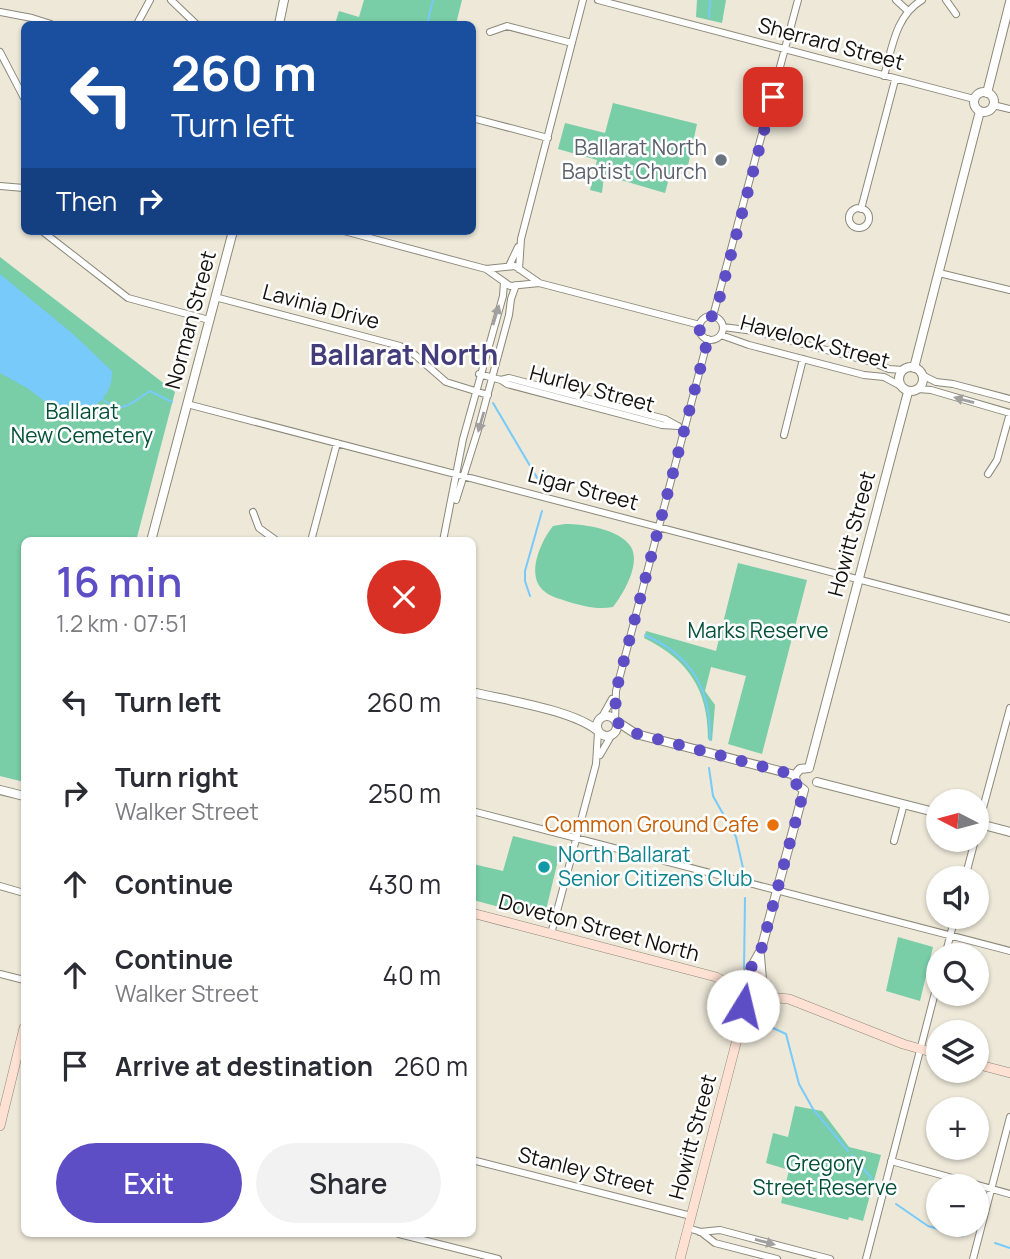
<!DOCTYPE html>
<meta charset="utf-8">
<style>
:root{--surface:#fff;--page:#f2f2f3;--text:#2b2b33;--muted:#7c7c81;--accent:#5e4ec6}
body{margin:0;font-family:Manrope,sans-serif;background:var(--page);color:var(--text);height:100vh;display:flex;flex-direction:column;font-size:26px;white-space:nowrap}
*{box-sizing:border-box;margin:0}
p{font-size:23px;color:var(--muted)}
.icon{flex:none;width:38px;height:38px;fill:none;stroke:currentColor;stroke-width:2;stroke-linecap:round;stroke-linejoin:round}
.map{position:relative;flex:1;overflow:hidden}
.drawer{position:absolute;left:21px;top:537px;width:455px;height:700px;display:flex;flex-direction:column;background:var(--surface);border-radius:10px;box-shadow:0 2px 5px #0004}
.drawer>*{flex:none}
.banner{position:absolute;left:21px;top:21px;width:455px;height:214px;border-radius:10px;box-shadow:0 2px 5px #0004;background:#1a4fa0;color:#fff;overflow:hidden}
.needle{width:46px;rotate:276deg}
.tools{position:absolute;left:926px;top:789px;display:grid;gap:14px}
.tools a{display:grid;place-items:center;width:63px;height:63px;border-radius:50%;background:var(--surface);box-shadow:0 2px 5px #0004;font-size:35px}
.pin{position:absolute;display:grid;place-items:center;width:60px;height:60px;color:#fff;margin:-30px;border-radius:14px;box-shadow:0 4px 10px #0006}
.me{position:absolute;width:77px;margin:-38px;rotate:9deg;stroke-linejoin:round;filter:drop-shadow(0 0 5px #0008)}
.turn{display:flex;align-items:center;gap:24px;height:147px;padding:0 35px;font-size:32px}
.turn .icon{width:91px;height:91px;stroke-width:2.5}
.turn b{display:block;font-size:49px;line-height:60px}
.then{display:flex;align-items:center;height:66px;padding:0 35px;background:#0003;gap:14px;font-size:26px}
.round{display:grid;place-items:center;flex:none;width:74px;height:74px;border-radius:37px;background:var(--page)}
.summary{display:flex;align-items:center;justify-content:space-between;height:119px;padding:0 35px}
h1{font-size:42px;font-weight:600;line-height:52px;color:var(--accent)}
.primary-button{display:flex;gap:14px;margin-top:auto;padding:14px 35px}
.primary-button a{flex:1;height:80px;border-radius:42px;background:var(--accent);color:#fff;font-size:28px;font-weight:600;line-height:80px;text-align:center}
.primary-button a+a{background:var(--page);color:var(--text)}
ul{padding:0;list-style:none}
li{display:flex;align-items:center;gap:21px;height:91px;padding:0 35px}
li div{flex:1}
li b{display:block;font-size:26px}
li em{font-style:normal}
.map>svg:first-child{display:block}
.green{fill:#79cda7}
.water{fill:#77caf9}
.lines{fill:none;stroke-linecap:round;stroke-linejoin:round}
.stream{stroke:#77caf9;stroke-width:2}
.minor-casing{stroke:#8c887a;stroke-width:8}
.tertiary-casing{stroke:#8c887a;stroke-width:10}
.secondary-casing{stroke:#8c887a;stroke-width:10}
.minor{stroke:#fff;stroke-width:6}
.tertiary{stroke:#fff;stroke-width:8}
.secondary{stroke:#fee1d3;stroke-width:9}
.oneway{fill:#a1a09e}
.route{stroke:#5e4ec6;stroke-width:12;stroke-dasharray:0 21.6}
.worship-dot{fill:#6b7280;stroke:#fff;stroke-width:2.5}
.food-dot{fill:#e8710a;stroke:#fff;stroke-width:2.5}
.culture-dot{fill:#0f9aa8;stroke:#fff;stroke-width:2.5}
.labels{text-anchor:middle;stroke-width:5;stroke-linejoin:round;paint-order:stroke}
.street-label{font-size:21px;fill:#13110c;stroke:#fff}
.worship-label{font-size:21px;fill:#5b616d;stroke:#fff;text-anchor:end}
.park-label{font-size:21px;fill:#045137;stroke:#fff}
.food-label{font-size:21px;fill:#c56008;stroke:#fff;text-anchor:end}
.culture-label{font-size:21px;fill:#0d838f;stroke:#fff;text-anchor:start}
.district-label{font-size:28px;font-weight:bold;fill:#423d7a;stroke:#fff}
</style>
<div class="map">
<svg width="1010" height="1259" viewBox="0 0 1010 1259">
<rect width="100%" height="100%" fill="#ede8d8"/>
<path class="green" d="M364 0H462L456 24H335L339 11 359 17Z
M697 0H726L722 23 696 17Z
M613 103 697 124 686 175 671 171 665 193 604 175 602 193 590 190 597 160 558 149 565 123 605 133Z
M0 257 175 392 136 541H24V782L0 776Z
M565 524C584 524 620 529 631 547 641 564 623 594 613 607 597 610 584 606 569 602 561 599 550 597 544 591 525 576 541 541 553 526Z
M738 563 807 580 762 754 728 744 746 676 711 667 705 691 715 705 712 741 708 739C708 690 689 660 644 638L646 631 716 651Z
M513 836 561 848 546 910 542 918 473 900V864L503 871Z
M898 937 933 947 920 1001 886 991Z
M795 1106 822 1111 849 1147 881 1155 863 1221 849 1217 848 1220 781 1203 789 1170 766 1163 773 1133 788 1137Z"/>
<path class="water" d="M0 274 72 333 112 371C112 394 102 400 86 413H68L47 403 27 388 0 373Z"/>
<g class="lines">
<path class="stream" d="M709 17 710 0
M427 24 433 0
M102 399C123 416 132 402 150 391L172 402
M493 403 539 481
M530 596 525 581V571L542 511
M645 635C692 656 711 689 710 740
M709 768 713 796 736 837 743 868
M744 969 745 898
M758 1021 786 1034 799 1084 813 1109 848 1151
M852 1155 872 1179
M896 1204 928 1226 963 1236
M995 1243 1010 1248"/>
<g class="minor-casing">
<path id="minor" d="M171 0 196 24
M598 0 974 99
M896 0 908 11
M946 0 956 14
M0 12 32 18 51 24
M137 24 150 0
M490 32 507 26 572 43
M0 52 24 98
M884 76C892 49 895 16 922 0
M993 105 1010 109
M472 118 548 138
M0 186 24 188
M849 218a10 10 0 1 1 20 0a10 10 0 1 1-20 0Z
M861 209 895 80
M42 231 128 298 209 320
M344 231 486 269 515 266 538 282
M509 266 518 247
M486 269 510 286 539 283 700 325
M519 269 521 239 583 0
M939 273 1010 290
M215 297 400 346 415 355 446 382 488 395
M713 316 798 0
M699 328a12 12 0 1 1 24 0a12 12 0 1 1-24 0Z
M723 327 754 331 872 362 889 369 903 370
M721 335 749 345 864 375 884 377 899 385
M479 374 501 380 509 378 665 419 676 425
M922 375 936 382 953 384 1010 399
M501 380 507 384 662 425 678 426
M918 389 931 390 1010 413
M187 404 1010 619
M784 435 803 359
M988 474 997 460 1010 413
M456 500 478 430 509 315 511 299 516 285
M253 512 259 528 277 541
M311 541 337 443
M443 541 463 439 503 296 504 282
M602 717 612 699
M615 721 616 691 708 339
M600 755 611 736
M472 811 1010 951
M976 834 1010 708
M894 841 904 804
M965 878 975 840
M0 886 24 893
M551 934 596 764 598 732
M945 956 955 917
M0 974 24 980
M472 1160 691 1216
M891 1161 1010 1194
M688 1228 701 1232 715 1243 777 1259
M700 1232 720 1230 830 1259
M399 1234 498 1259
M866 1259 938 981
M973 1259 1010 1117"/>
</g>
<g class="tertiary-casing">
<path id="tertiary" d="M279 24 284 0
M974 102a10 10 0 1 1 20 0a10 10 0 1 1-20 0Z
M987 93 1010 2
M899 379a12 12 0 1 1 24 0a12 12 0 1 1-24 0Z
M914 368 980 111
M151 541 233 231
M472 692C505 700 573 710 598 731
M597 726a10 10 0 1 1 20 0a10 10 0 1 1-20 0Z
M616 721 636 734 795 775
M809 768 908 392
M817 782 938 813
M0 790 24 796
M804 790 796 784 795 775 800 769 809 768
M976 823 1010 832
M760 956 762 980
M747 975 761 950 804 790"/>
</g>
<g class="secondary-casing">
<path id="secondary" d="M472 913 716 977 741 991
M740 986a12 12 0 1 1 24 0a12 12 0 1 1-24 0Z
M758 996 789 999 903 1044 938 1054
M976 1064 1010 1073
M0 1126 24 1028
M680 1259 741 1024 742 992"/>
</g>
<use href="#minor" class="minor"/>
<use href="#tertiary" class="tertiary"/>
<use href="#secondary" class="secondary"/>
</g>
<defs><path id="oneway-solid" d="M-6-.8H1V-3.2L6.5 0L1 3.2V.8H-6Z" transform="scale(1.75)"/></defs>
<g class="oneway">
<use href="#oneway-solid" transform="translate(496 315) rotate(-73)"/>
<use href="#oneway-solid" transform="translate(964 400) rotate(-165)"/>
<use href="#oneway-solid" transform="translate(481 422) rotate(106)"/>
<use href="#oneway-solid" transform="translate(765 1242) rotate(15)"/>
</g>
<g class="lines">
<path class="route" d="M743 1006 740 983 747 975 761 950 804 790 796 784 795 775 634 733 615 721 616 691 708 339 700 332 699 325 703 319 713 316 719 300 773 97"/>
</g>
<circle class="worship-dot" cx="721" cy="160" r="7"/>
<circle class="food-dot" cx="773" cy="825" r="7"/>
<circle class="culture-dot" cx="544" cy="867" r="7"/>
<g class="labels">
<g class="street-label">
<text transform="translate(831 44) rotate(15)" y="7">Sherrard Street</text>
<text transform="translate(321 307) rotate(15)" y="7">Lavinia Drive</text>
<text transform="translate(191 320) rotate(-75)" y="7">Norman Street</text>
<text transform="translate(815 342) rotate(15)" y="7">Havelock Street</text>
<text transform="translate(592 389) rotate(15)" y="7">Hurley Street</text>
<text transform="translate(583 489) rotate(15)" y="7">Ligar Street</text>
<text transform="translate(852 534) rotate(-75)" y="7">Howitt Street</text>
<text transform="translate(599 928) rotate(15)" y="7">Doveton Street North</text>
<text transform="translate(693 1137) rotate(-75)" y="7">Howitt Street</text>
<text transform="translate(586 1171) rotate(14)" y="7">Stanley Street</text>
</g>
<g class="worship-label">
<text x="707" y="155">Ballarat North<tspan x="707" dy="24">Baptist Church</tspan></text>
</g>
<g class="park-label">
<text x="82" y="419">Ballarat<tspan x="82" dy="24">New Cemetery</tspan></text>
<text x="758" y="638">Marks Reserve</text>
<text x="825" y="1171">Gregory<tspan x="825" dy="24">Street Reserve</tspan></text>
</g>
<g class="food-label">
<text x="759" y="832">Common Ground Cafe</text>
</g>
<g class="culture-label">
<text x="558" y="862">North Ballarat<tspan x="558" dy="24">Senior Citizens Club</tspan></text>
</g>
<g class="district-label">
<text x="404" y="365">Ballarat North</text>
</g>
</g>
</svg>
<div class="tools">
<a><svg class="needle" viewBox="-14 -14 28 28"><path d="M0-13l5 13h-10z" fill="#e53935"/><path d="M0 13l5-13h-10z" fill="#7c7c81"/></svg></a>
<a><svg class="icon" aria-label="sound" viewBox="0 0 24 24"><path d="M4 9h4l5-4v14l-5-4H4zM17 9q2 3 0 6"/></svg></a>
<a><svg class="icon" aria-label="search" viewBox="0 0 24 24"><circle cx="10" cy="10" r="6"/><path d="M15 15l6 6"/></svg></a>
<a><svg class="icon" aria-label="layers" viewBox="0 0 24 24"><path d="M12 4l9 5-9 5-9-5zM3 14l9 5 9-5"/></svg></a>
<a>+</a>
<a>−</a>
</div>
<div class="pin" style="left:773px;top:97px;background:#d93025"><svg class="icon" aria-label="arrive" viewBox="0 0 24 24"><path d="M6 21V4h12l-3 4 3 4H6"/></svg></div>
<svg class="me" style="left:743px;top:1006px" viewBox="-20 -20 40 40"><circle r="19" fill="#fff"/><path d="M0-13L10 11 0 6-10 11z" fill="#5e4ec6"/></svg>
<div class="banner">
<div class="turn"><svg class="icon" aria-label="left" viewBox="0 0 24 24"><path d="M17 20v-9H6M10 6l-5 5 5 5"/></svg><div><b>260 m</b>Turn left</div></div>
<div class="then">Then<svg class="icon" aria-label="right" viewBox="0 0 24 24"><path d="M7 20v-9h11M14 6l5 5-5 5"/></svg></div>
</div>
<section class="drawer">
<div class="summary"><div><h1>16 min</h1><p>1.2 km · 07:51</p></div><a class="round" style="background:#d93025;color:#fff"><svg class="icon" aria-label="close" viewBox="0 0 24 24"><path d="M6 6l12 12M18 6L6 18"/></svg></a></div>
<ul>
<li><svg class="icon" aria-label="left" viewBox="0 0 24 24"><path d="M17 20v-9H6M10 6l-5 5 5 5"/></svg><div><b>Turn left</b></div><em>260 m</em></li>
<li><svg class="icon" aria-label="right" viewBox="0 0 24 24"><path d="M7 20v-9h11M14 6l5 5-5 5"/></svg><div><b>Turn right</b><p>Walker Street</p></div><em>250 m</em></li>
<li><svg class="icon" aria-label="ahead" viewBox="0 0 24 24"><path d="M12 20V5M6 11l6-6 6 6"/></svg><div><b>Continue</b></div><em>430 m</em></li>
<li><svg class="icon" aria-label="ahead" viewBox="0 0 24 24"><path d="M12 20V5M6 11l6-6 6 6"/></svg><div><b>Continue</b><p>Walker Street</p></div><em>40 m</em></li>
<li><svg class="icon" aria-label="arrive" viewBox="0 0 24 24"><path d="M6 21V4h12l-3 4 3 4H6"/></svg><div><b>Arrive at destination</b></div><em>260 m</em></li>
</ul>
<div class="primary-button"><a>Exit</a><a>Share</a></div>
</section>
</div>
